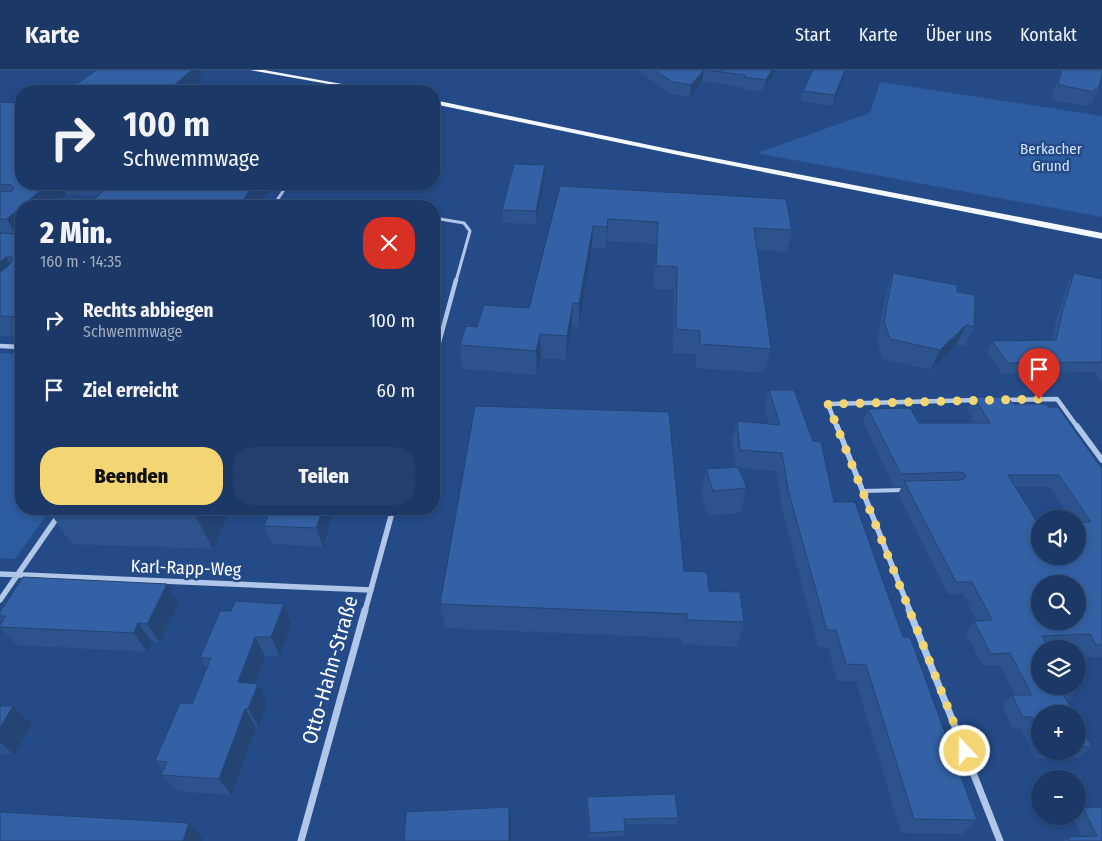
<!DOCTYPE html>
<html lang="de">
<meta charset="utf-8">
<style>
:root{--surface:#1b3866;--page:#243f6c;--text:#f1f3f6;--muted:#a0acbf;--line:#39527a;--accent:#f4d573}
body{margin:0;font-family:"Fira Sans Condensed",sans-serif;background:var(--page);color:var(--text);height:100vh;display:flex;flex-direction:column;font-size:19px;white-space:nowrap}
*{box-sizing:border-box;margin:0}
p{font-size:16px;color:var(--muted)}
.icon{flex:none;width:28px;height:28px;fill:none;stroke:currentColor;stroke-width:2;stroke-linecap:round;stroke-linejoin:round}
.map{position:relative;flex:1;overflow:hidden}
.panel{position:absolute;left:15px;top:130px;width:425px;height:315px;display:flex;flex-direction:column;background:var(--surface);border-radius:20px;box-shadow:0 2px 8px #0003,0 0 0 1px var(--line)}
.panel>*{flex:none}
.top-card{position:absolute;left:15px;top:15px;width:425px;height:105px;border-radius:20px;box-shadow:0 2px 8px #0003,0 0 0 1px var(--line);background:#1b3866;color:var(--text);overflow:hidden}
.controls{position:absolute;left:1031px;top:440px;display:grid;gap:10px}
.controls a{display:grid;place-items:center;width:55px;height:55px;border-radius:50%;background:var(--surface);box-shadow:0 2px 8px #0003,0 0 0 1px var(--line);font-size:25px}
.pin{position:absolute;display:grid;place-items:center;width:42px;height:42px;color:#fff;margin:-51px -21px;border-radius:50% 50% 50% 0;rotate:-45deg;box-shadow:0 0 5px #0007}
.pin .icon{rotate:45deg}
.me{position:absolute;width:55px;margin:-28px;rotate:339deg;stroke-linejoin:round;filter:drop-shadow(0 0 4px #0008)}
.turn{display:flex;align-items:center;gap:18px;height:105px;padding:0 25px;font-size:22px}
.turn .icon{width:65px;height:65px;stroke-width:2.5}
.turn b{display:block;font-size:35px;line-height:42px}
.round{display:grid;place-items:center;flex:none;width:52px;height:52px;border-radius:20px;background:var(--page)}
.overview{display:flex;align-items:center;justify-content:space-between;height:85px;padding:0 25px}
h1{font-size:30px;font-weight:800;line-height:38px}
.action{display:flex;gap:10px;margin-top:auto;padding:10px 25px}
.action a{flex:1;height:58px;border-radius:20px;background:var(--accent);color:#111;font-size:20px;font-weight:800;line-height:58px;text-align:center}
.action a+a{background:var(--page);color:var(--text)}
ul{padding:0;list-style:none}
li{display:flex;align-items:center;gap:15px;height:70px;padding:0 25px}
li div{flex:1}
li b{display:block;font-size:19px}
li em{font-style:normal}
header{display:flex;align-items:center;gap:30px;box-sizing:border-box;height:70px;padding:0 25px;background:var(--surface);border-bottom:1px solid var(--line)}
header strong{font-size:24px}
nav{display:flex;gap:28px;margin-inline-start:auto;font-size:18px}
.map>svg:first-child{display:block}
.green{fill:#2e5ca0}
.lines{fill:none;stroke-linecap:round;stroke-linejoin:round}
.service{stroke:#b0c7e9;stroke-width:4}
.minor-far3{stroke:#b0c7e9;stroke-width:3}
.minor-far2{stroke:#b0c7e9;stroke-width:4.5}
.minor-far1{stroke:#b0c7e9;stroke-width:5.5}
.minor{stroke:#b0c7e9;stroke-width:7}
.primary{fill:#f3f7fe;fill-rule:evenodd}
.wall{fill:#2d538e;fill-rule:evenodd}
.shaded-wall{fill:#244474}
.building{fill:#3461a5;stroke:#244474;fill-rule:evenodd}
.route{stroke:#f4d573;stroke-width:9;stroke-dasharray:0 16.2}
.labels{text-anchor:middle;stroke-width:5;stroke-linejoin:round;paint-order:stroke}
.far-park-label{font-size:15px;fill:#d4e2f7;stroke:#244b88}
.street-label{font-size:18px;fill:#fff;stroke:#244b88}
.near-street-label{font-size:21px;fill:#fff;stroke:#244b88}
</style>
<header>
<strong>Karte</strong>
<nav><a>Start</a><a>Karte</a><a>Über uns</a><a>Kontakt</a></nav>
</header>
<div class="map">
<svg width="1102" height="771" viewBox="0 0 1102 771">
<rect width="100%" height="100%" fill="#244b88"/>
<path class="green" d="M880 12 1102 46V147L757 83 870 43Z
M0 283 21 284V439H51L15 489 0 488Z"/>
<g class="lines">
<path class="service" d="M862 421 905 420"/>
<path class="minor-far3" d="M273 136 288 114
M434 148 464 153 470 161 456 211"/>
<path class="minor-far2" d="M0 276 21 277
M434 291 456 210
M1004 330 1057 329 1078 358
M837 358 828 334 978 330"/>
<path class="minor-far1" d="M837 356 910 541
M1077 356 1102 390
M0 504 371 520
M0 530 63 439
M365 541 393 439"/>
<path class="minor" d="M909 540 1000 771
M301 771 365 540"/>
<path class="primary" d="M250 0H264L381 21H368Z
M434 30 678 81 1102 163V169L678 85 434 34Z"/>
</g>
<path class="wall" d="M637 0H777L763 22 742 19V17L702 11 690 27 671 24Z
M846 0 833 36 801 31 803 21Z
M1061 0H1102L1098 20 1091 34H1088L1087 36 1052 30 1053 28 1051 27Z
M0 32 21 114H274L258 136H88L98 126 66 124 53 136H21V267L0 266Z
M545 95V106L536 154 502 153V140Z
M328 114H372L362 115H333Z
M560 116 792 160 787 182 757 180 771 279 764 303 696 298V284L673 283 674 220 653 219 656 174 607 171 606 179 592 178 579 257 572 256 566 290 541 288 537 305 462 299 460 275 477 257 529 238Z
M893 203 957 222 974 257 964 276 956 275 931 300 882 289 877 270 886 222Z
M1074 203 1102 209V314L1094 302 1002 304 987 282 992 271 1052 270 1056 250 1068 213Z
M769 320 834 432 903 567 977 750 962 764 901 763 856 611H837L828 577H818L782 438 776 401 738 398 747 418 740 443 708 446 701 424 706 399 735 397 732 369 737 351 769 354 764 338Z
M974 327 1013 334 1048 337 1102 399V587H1085L1079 576 1048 577 1075 624 1067 631 1040 644V681H1078V650L1092 677 1079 688 1035 689 1021 658 1013 659 1002 636 1012 625H1015L1000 595 982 596 966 563 974 551H977L963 524H948L898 424 902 416 894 417 863 352 868 339 919 353H975L967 340ZM1016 417H1050L1071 449H1078V486L1037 452Z
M49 439H231L213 479 72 474 48 440Z
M334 442 323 477 272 474 264 456Z
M684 501 709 521 744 552 737 577 682 574 681 568 445 558 440 534Z
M167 514 179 533 160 573 152 572 147 582 17 575 0 557V555L2 552 0 549V542Z
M284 534 292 553 280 586H265L255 613 258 614 268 632 259 657H256L232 725 176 721 161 705 163 700 155 691 192 634 207 599 200 588 231 541Z
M0 636H13L32 654 14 685 0 684Z
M587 727 678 748 676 754H625V761L624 766 589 768 586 732Z
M1083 738 1102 771H1063L1068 767H1082L1072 746H1078V742Z"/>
<path class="shaded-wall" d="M192 0H199L202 11 191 21H167Z
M704 0 702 11 690 27 691 15Z
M772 0H777L763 22 766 10Z
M845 0H846L833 36 835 25Z
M545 95V106L536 154V141Z
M48 114H61L66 124 53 136H22Z
M126 114H151L126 120 125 115Z
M255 114H274L258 136H238Z
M21 137V165L18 168 7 149Z
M608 149 607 171 606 179 607 157Z
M593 156 592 178 579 257V234Z
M6 187 17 207 0 224V192Z
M573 233 572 256 566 290 567 266Z
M966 255 956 275 931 300 940 280Z
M540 264 541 288 537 305 536 281Z
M199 439H231L213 479 195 445Z
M323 439H333L334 442 323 477 316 458Z
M167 514 179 533 160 573 147 554Z
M284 534 292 553 280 586 271 567Z
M138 553 152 572 147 582 134 563Z
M255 567 265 586 249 631 238 612Z
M258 614 268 632 259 657 248 639Z
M13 636 32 654 14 685 0 672V658Z
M245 639 256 657 232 725 219 709Z
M509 737 511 753V771H509Z
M189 753 203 769 202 771H183Z"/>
<path class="building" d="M97 0H192L167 21H66Z
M654 0H704L691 15 673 12Z
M706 0H772L766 10 744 7 745 5Z
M813 0H845L835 25 803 21Z
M1062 0H1102V5L1098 20 1095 19 1094 22 1059 15V13H1058Z
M0 32 21 33V114H48L7 149H0V121L11 122 14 119 11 115 0 114Z
M514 94 545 95 536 141 502 140Z
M110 114H126L125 115 126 120H130L136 114H255L238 136H88Z
M560 116 786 129 792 160 754 158 771 279 700 274V261L676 259 677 197 656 196 658 152 608 149 607 157 593 156 579 234 573 233 567 266 540 264 536 281 460 275 466 256 477 257 484 235 529 238Z
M0 163 21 164V247L0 246V203L11 193 12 187H6L0 192Z
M893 203 957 215V222L975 225 974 257 966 255 940 280 890 269 884 251Z
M1074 203 1102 209V292L1008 293 992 271 1056 270 1063 239Z
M769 320H794L813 371 821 372 834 432H855L903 567H910L977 750 914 749 866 595 846 594 836 560H827L788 420 782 383 740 380 737 351 780 355Z
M974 327H1008L1013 334H1045L1048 337H1058L1102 399V575H1096L1090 564 1042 566 1049 579H1040V616H1071L1075 624H1063L1074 644H1040V664L1032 647H1023L1012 625H1032L1010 583 991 584 974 551 992 550 972 512H956L904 411 962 410 965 408 966 405 962 402 901 404 868 339 910 338 919 353H990ZM1008 405H1059L1091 452H1078V486H1040V452H1037ZM1040 514H1078V551H1040Z
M475 336 669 342 684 501 707 502 709 521 740 522 744 552 687 550V544L440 534Z
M738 397 747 418 713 421 706 399Z
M49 439H199L195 445 48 440Z
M271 439H323L316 458 264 456Z
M23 507 167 514 147 554 138 553 134 563 0 557V555L6 546H0V542Z
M235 531 284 534 271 567H255L238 612 258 614 248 639H245L219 709 161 705 167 692 155 691 180 633 192 634 211 588H200L220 541H231Z
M0 636H13L0 658Z
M1078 650 1092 677H1078Z
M675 724 678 748 624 749 625 761 590 763 587 727Z
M509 737V771H404L406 742Z
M1102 737V771H1070L1068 767 1097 766 1083 738Z
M0 742 189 753 183 771H0Z"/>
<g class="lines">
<path class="route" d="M965 681 828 334 1039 329"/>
</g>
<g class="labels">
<g class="far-park-label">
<text x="1051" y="84">Berkacher<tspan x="1051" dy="17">Grund</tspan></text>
</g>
<g class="street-label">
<text transform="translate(186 498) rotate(2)" y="6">Karl-Rapp-Weg</text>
</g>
<g class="near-street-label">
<text transform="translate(330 600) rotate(-74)" y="7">Otto-Hahn-Straße</text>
</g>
</g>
</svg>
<div class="controls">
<a><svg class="icon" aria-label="sound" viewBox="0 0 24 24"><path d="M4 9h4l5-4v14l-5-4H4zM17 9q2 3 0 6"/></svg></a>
<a><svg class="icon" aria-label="search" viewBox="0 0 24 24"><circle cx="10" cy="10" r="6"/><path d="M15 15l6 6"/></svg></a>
<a><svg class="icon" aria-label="layers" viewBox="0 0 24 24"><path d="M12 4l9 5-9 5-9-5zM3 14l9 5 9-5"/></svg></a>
<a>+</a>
<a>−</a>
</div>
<div class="pin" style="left:1039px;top:329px;background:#d93025"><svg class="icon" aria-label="arrive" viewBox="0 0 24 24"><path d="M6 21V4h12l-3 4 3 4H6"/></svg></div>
<svg class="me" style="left:965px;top:681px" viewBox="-20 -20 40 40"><circle r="17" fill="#f4d573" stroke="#fff" stroke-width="3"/><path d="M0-11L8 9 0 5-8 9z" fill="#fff"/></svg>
<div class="top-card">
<div class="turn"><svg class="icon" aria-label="right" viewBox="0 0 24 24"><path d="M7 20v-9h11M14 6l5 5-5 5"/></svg><div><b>100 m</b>Schwemmwage</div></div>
</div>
<section class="panel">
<div class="overview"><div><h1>2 Min.</h1><p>160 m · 14:35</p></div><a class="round" style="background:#d93025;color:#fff"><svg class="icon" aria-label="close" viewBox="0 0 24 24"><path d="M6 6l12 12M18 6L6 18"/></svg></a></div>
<ul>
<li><svg class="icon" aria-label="right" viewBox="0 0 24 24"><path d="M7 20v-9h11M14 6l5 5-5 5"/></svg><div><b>Rechts abbiegen</b><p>Schwemmwage</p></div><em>100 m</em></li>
<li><svg class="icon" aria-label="arrive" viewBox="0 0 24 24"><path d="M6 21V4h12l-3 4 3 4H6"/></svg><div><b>Ziel erreicht</b></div><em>60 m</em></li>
</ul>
<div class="action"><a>Beenden</a><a>Teilen</a></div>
</section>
</div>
